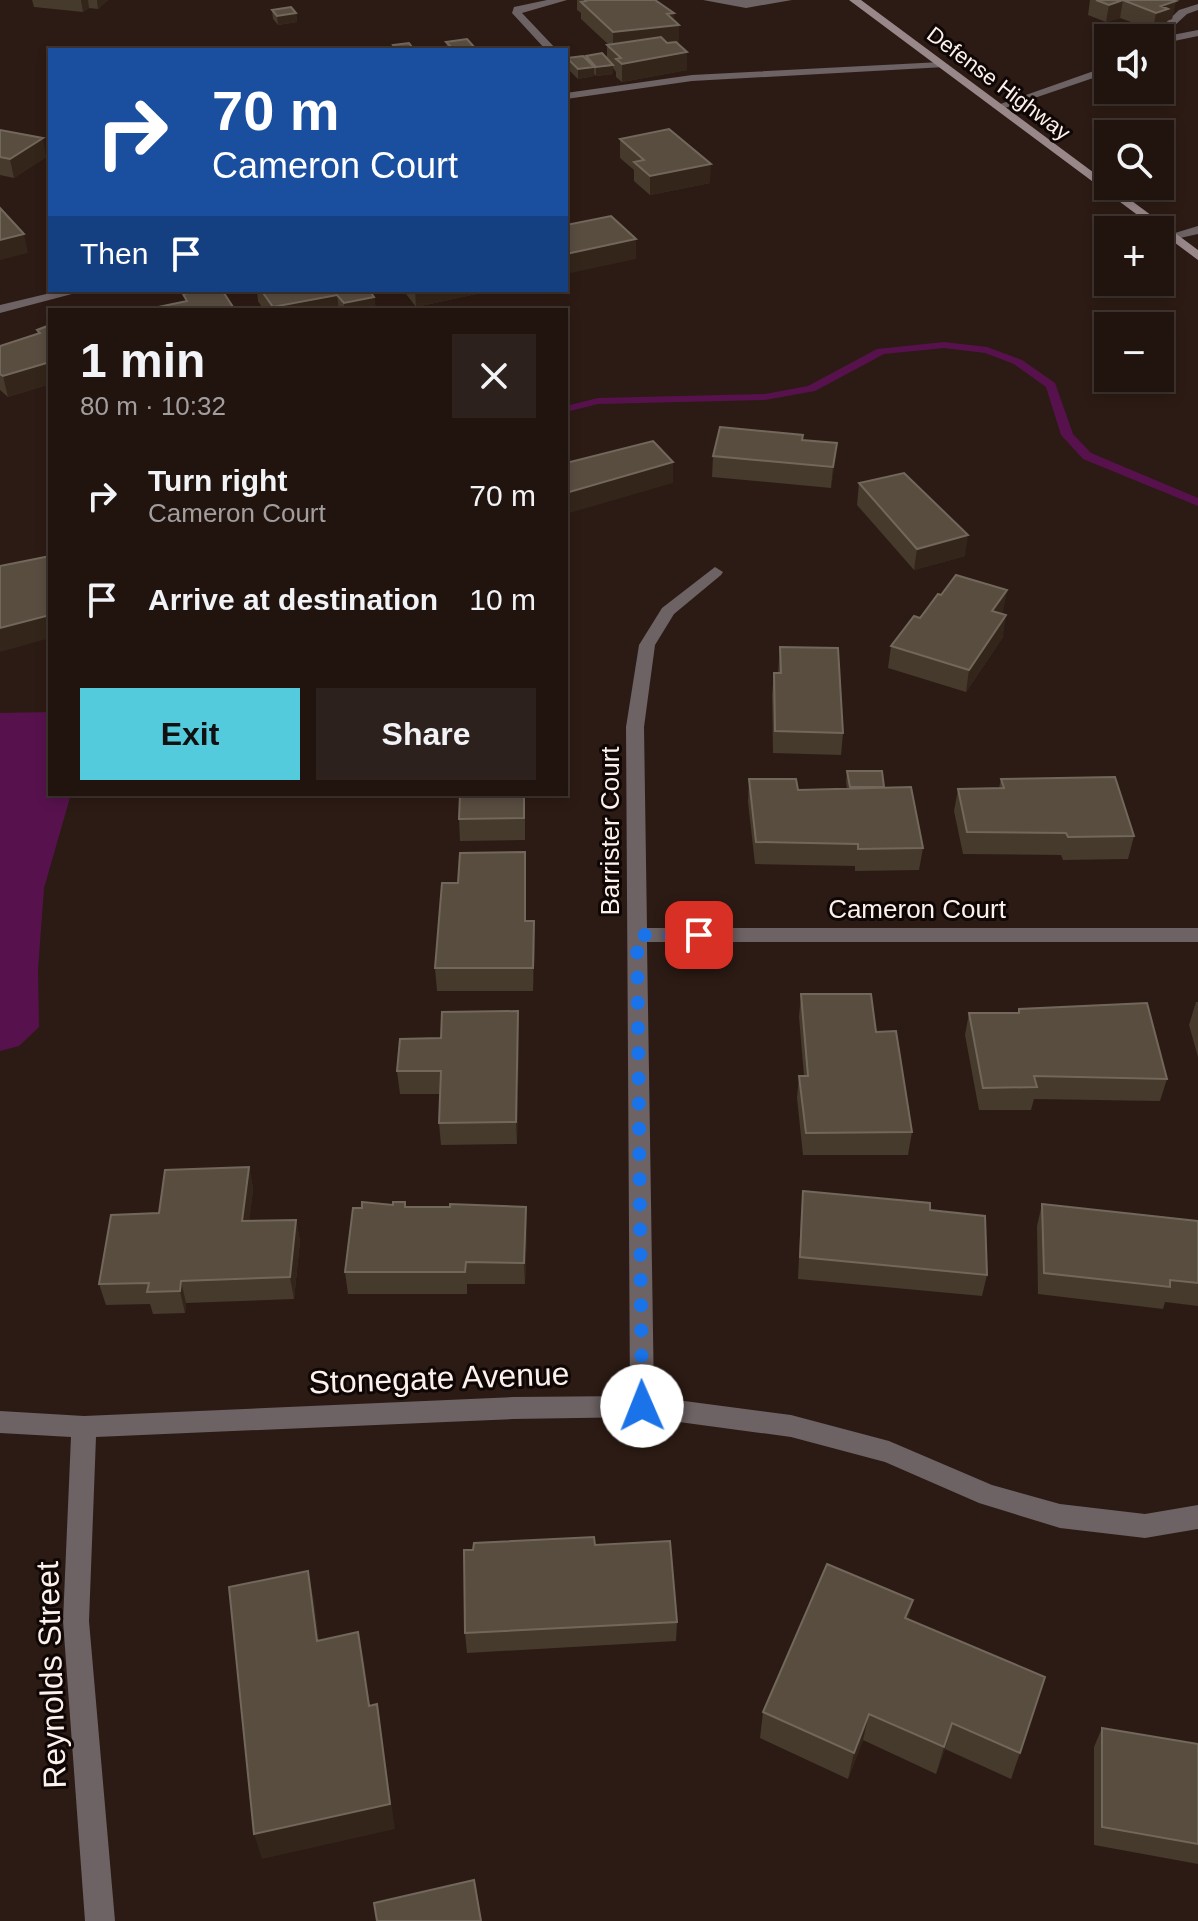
<!DOCTYPE html>
<meta charset="utf-8">
<style>
:root{--surface:#21140f;--page:#2d211d;--text:#f1f3f6;--muted:#a29e9e;--line:#3e332f;--accent:#54cadd}
body{margin:0;font-family:Arial,sans-serif;background:var(--page);color:var(--text);height:100vh;display:flex;flex-direction:column;font-size:30px;white-space:nowrap}
*{box-sizing:border-box;margin:0}
p{font-size:26px;color:var(--muted)}
.icon{flex:none;width:44px;height:44px;fill:none;stroke:currentColor;stroke-width:2;stroke-linecap:round;stroke-linejoin:round}
.map{position:relative;flex:1;overflow:hidden}
.side{position:absolute;left:48px;top:308px;width:520px;height:488px;display:flex;flex-direction:column;background:var(--surface);border-radius:0px;box-shadow:0 4px 12px #0003,0 0 0 2px var(--line)}
.side>*{flex:none}
.banner{position:absolute;left:48px;top:48px;width:520px;height:244px;border-radius:0px;box-shadow:0 4px 12px #0003,0 0 0 2px var(--line);background:#1a4fa0;color:#fff;overflow:hidden}
.fabs{position:absolute;left:1094px;top:24px;display:grid;gap:16px}
.fabs a{display:grid;place-items:center;width:80px;height:80px;border-radius:0px;background:var(--surface);box-shadow:0 4px 12px #0003,0 0 0 2px var(--line);font-size:40px}
.pin{position:absolute;display:grid;place-items:center;width:68px;height:68px;color:#fff;margin:-34px;border-radius:16px;box-shadow:0 4px 12px #0006}
.me{position:absolute;width:88px;margin:-44px;rotate:359deg;stroke-linejoin:round;filter:drop-shadow(0 0 6px #0008)}
.turn{display:flex;align-items:center;gap:28px;height:168px;padding:0 32px;font-size:36px}
.turn .icon{width:104px;height:104px;stroke-width:2.5}
.turn b{display:block;font-size:56px;line-height:68px}
.then{display:flex;align-items:center;height:76px;padding:0 32px;background:#0003;gap:16px;font-size:30px}
.round{display:grid;place-items:center;flex:none;width:84px;height:84px;border-radius:0px;background:var(--page)}
.overview{display:flex;align-items:center;justify-content:space-between;height:136px;padding:0 32px}
h1{font-size:48px;font-weight:600;line-height:60px}
.primary-button{display:flex;gap:16px;margin-top:auto;padding:16px 32px}
.primary-button a{flex:1;height:92px;border-radius:0px;background:var(--accent);color:#111;font-size:32px;font-weight:600;line-height:92px;text-align:center}
.primary-button a+a{background:var(--page);color:var(--text)}
ul{padding:0;list-style:none}
li{display:flex;align-items:center;gap:24px;height:104px;padding:0 32px}
li div{flex:1}
li b{display:block;font-size:30px}
li em{font-style:normal}
.map>svg:first-child{display:block}
.water{fill:#57124d}
.lines{fill:none;stroke-linecap:round;stroke-linejoin:round}
.stream{fill:#57124d;fill-rule:evenodd}
.service{fill:#6d6264;fill-rule:evenodd}
.minor{fill:#6d6264;fill-rule:evenodd}
.secondary{fill:#99888a;fill-rule:evenodd}
.wall{fill:#453a2b}
.shaded-wall{fill:#332519}
.building{fill:#594d40;stroke:#72675b;stroke-width:2}
.route{stroke:#1a73e8;stroke-width:14;stroke-dasharray:0 25.2}
.labels{text-anchor:middle;stroke-width:6;stroke-linejoin:round;paint-order:stroke}
.far-street-label{font-size:22px;fill:#fdf1ec;stroke:#0f0705}
.street-label{font-size:26px;fill:#fdf1ec;stroke:#0f0705}
.near-street-label{font-size:32px;fill:#fdf1ec;stroke:#0f0705}
</style>
<div class="map">
<svg width="1198" height="1921" viewBox="0 0 1198 1921">
<rect width="100%" height="100%" fill="#2c1b14"/>
<path class="water" d="M50 712V794H71L44 888 38 969 39 1027 19 1046 0 1051V713Z"/>
<g class="lines">
<path class="stream" d="M944 342 987 347 1022 360 1055 383 1073 434 1091 453 1198 498V506L1083 459 1061 435 1046 387 1014 364 985 353 944 348 884 354 815 391 765 400 598 404 566 412V406L598 398 765 394 808 386 877 349Z"/>
<path class="service" d="M547 0H567L522 13 557 50H546L512 13 514 7Z
M703 0H792L746 8Z
M1198 4V10L1187 14 1162 37 1198 30V36L1160 44V38H1150L1179 10Z
M941 62 947 65 945 67 692 81 566 99V93L692 75Z
M1108 66V73L1002 109 992 107Z
M1198 226V234L1171 240 1165 236Z"/>
<path class="minor" d="M63 290H87L0 313V305Z
M715 567 723 572 721 575 674 614 655 645 644 727 647 928H1198V942H647L654 1397 791 1415 889 1441 992 1485 1060 1504 1145 1514 1198 1505V1529L1145 1538 1060 1528 979 1503 885 1462 791 1437 642 1417 513 1419 96 1437 89 1621 115 1921H85L63 1621 71 1437 0 1433V1411L84 1416 513 1397 630 1396 626 727 639 645 662 608Z"/>
<path class="secondary" d="M849 0H861L1198 250V260Z"/>
</g>
<path class="wall" d="M32 0H108L98 9 89 8 83 12 34 7Z
M577 0H655L674 13V21L679 43H677L687 70 622 82 616 77V72L613 68V74L596 76 594 74V76L578 79 567 68V58L586 59V56L607 58V45H609L581 19V13L577 10Z
M1090 0H1176L1172 19 1166 21 1165 26 1153 30 1120 18 1106 22 1088 15Z
M272 10 296 13 297 22 278 25 273 19Z
M446 42 475 50H447Z
M0 130 46 157 14 178 0 175Z
M620 139 710 183 650 195 634 181V170L620 158Z
M257 290H369L374 297 376 310H264L258 301Z
M403 290H495L416 307Z
M50 325V384L8 397 0 390V346L37 334V330Z
M802 440 837 443 831 488 712 477 713 456Z
M859 483 965 556 914 570 857 505Z
M1007 590 1002 614 1003 637 966 692 888 668 891 646 941 595Z
M780 647 843 733 841 755 773 753 772 695 774 673H778Z
M847 771 884 788 923 848 919 870 855 871V866L755 864 748 802 749 779 798 790 847 789 846 782Z
M1001 779 1134 836 1128 859 1063 860 1061 855 963 854 954 811 958 789 999 788Z
M460 794H525V840L460 841 459 819Z
M526 921 535 943 533 991H437L435 968Z
M801 994 876 1032 912 1132 908 1155H803L797 1098 799 1076H804L799 1017Z
M1196 1002H1198V1057L1189 1025Z
M1019 1009 1167 1079 1160 1101 1034 1099 1031 1110H979L965 1035 969 1013H1018Z
M518 1011 519 1033 517 1144 441 1145 439 1123 440 1094H400L397 1071 441 1038Z
M249 1167 253 1189 249 1221 296 1220 300 1241 294 1299 186 1303 185 1313 153 1314 150 1304 106 1305 99 1284 159 1213Z
M803 1191 930 1210 987 1275 982 1296 798 1279 801 1213Z
M1042 1204 1198 1221V1306L1165 1302 1163 1309 1038 1294 1037 1226Z
M393 1205 406 1207H526L527 1229 525 1284H467V1294H348L345 1272Z
M595 1545 677 1622 676 1641 467 1653 465 1633Z
M909 1619 1020 1753 1011 1779 945 1749 936 1774 863 1740 848 1779 760 1738 763 1712Z
M1102 1728 1198 1744V1864L1094 1845V1747Z"/>
<path class="shaded-wall" d="M81 0H88L89 8 83 12Z
M97 0H108L98 9Z
M1123 0 1120 18 1106 22 1109 5Z
M1165 0H1176L1172 19 1166 21 1165 26 1153 30 1156 13Z
M296 13 297 22 278 25 277 16Z
M674 13V26L679 25V43L613 49V32L667 14Z
M687 52V70L622 82V64Z
M613 65V74L596 76V67Z
M594 67V76L578 79V69Z
M43 138 46 157 14 178 10 159Z
M711 164 710 183 650 195V176Z
M24 234 28 253 0 260V240Z
M636 239V259L566 274V254Z
M415 290H495L416 307Z
M337 295 339 310H273V307Z
M374 297 376 310H344V303Z
M50 362V384L8 397 3 376Z
M837 443 835 464 831 488 833 467Z
M673 462V483L566 514V493Z
M968 535 965 556 914 570 917 549Z
M1007 590 1003 612 989 632 992 611Z
M50 615V638L0 652V628Z
M1006 615 1003 637 966 692 969 670Z
M534 921 535 943 533 991V968Z
M518 1011 519 1033 517 1144 516 1122Z
M249 1167 253 1189 247 1243 242 1221Z
M526 1207 527 1229 525 1284 524 1263Z
M296 1220 300 1241 294 1299 290 1277Z
M181 1281 186 1303 185 1313 180 1291Z
M308 1571 314 1599 323 1668 317 1641Z
M913 1600 907 1628 905 1618Z
M358 1632 364 1660 374 1732 369 1706Z
M377 1704 395 1829 262 1859 254 1834Z
M869 1714 863 1740 848 1779 854 1753Z
M952 1723 945 1749 936 1774 944 1747Z"/>
<path class="building" d="M585 0H655L674 13 667 14 679 25 613 32 581 2 586 1Z
M1096 0H1172L1176 1 1161 6 1168 9 1156 13 1123 0 1109 5Z
M291 7 296 13 277 16 272 10Z
M661 37 667 43 676 42 687 52 622 64 616 59 621 58 607 45Z
M467 39 475 48 454 50 446 42Z
M409 43 414 50H397L393 45Z
M602 53 613 65 596 67 586 56Z
M583 56 594 67 578 69 567 58Z
M669 129 711 164 650 176 634 162 644 160 620 139Z
M0 130 43 138 10 159 0 157Z
M0 208 24 234 0 240Z
M611 216 636 239 566 254V225Z
M206 290H222L235 310H144L187 301 183 294Z
M261 290H369L374 297 344 303 337 295 273 307Z
M50 325V362L3 376 0 374V346L40 333 37 330Z
M720 427 803 435 802 440 837 443 833 467 713 456Z
M653 441 673 462 566 493V463Z
M904 473 968 535 917 549 859 483Z
M50 556V615L0 628V566Z
M956 575 1007 590 992 611 1006 615 969 670 891 646 914 616 920 618 938 594 941 595Z
M780 647 838 648 843 733 775 731 774 673H781Z
M847 771H882L884 787H850Z
M1115 777 1134 836 1068 837 1066 833 967 832 958 789 1004 788 1001 779Z
M749 779H796L798 790 911 787 923 848 858 849V844L756 842Z
M460 794H524V818L459 819Z
M525 852V921H534L533 968H435L442 883H458L460 853Z
M801 994H871L876 1032 896 1031 912 1132 806 1133 799 1076H808Z
M1147 1003 1167 1079 1034 1076 1037 1087 983 1088 969 1013H1019V1009Z
M518 1011 516 1122 439 1123 441 1071H397L400 1039 441 1038 442 1012Z
M249 1167 242 1221 296 1220 290 1277 181 1281 180 1291 147 1292 149 1283 99 1284 111 1215 159 1213 165 1170Z
M803 1191 930 1203V1210L985 1216 987 1275 800 1257Z
M362 1202 393 1205V1202H405V1207H450V1204L526 1207 524 1263 466 1262 465 1272H345L353 1208H362Z
M1042 1204 1198 1221V1283L1170 1280V1287L1044 1273Z
M594 1537 595 1545 670 1541 677 1622 465 1633 464 1550H473L474 1543Z
M827 1564 913 1600 905 1618 1045 1677 1020 1753 952 1723 944 1747 869 1714 854 1753 763 1712Z
M308 1571 317 1641 358 1632 369 1706 377 1704 390 1804 254 1834 229 1587Z
M1102 1728 1198 1744V1844L1102 1827Z
M474 1880 481 1921H377L374 1903Z"/>
<g class="lines">
<path class="route" d="M642 1406 637 935H699"/>
</g>
<g class="labels">
<g class="far-street-label">
<text transform="translate(999 83) rotate(37)" y="8">Defense Highway</text>
</g>
<g class="street-label">
<text transform="translate(610 831) rotate(-90)" y="9">Barrister Court</text>
<text x="917" y="918">Cameron Court</text>
</g>
<g class="near-street-label">
<text transform="translate(439 1378) rotate(-2)" y="11">Stonegate Avenue</text>
<text transform="translate(51 1675) rotate(-92)" y="11">Reynolds Street</text>
</g>
</g>
</svg>
<div class="fabs">
<a><svg class="icon" aria-label="sound" viewBox="0 0 24 24"><path d="M4 9h4l5-4v14l-5-4H4zM17 9q2 3 0 6"/></svg></a>
<a><svg class="icon" aria-label="search" viewBox="0 0 24 24"><circle cx="10" cy="10" r="6"/><path d="M15 15l6 6"/></svg></a>
<a>+</a>
<a>−</a>
</div>
<div class="pin" style="left:699px;top:935px;background:#d93025"><svg class="icon" aria-label="arrive" viewBox="0 0 24 24"><path d="M6 21V4h12l-3 4 3 4H6"/></svg></div>
<svg class="me" style="left:642px;top:1406px" viewBox="-20 -20 40 40"><circle r="19" fill="#fff"/><path d="M0-13L10 11 0 6-10 11z" fill="#1a73e8"/></svg>
<div class="banner">
<div class="turn"><svg class="icon" aria-label="right" viewBox="0 0 24 24"><path d="M7 20v-9h11M14 6l5 5-5 5"/></svg><div><b>70 m</b>Cameron Court</div></div>
<div class="then">Then<svg class="icon" aria-label="arrive" viewBox="0 0 24 24"><path d="M6 21V4h12l-3 4 3 4H6"/></svg></div>
</div>
<section class="side">
<div class="overview"><div><h1>1 min</h1><p>80 m · 10:32</p></div><a class="round"><svg class="icon" aria-label="close" viewBox="0 0 24 24"><path d="M6 6l12 12M18 6L6 18"/></svg></a></div>
<ul>
<li><svg class="icon" aria-label="right" viewBox="0 0 24 24"><path d="M7 20v-9h11M14 6l5 5-5 5"/></svg><div><b>Turn right</b><p>Cameron Court</p></div><em>70 m</em></li>
<li><svg class="icon" aria-label="arrive" viewBox="0 0 24 24"><path d="M6 21V4h12l-3 4 3 4H6"/></svg><div><b>Arrive at destination</b></div><em>10 m</em></li>
</ul>
<div class="primary-button"><a>Exit</a><a>Share</a></div>
</section>
</div>
